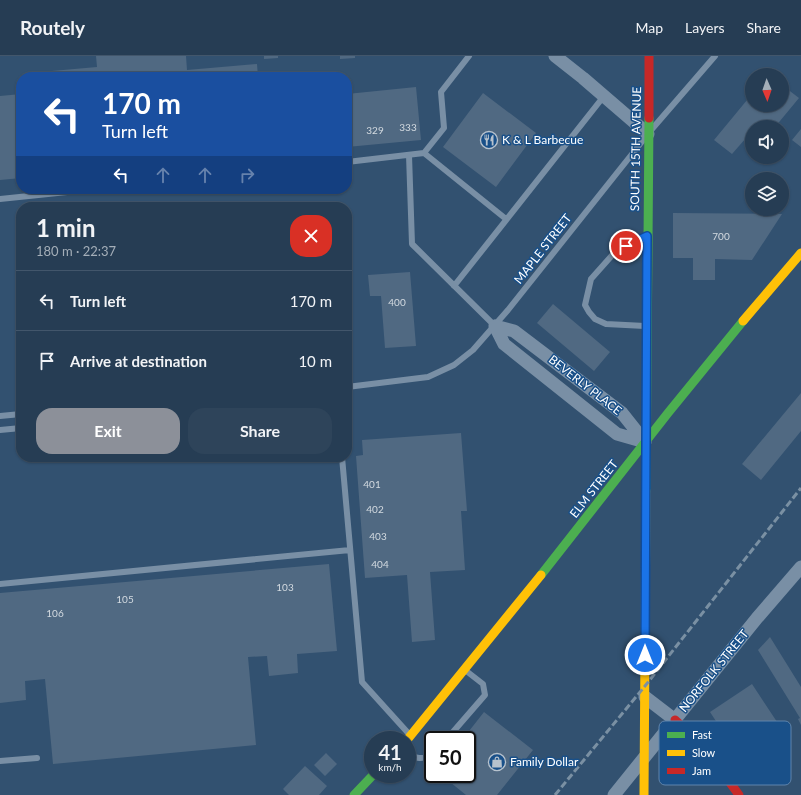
<!DOCTYPE html>
<meta charset="utf-8">
<style>
:root{--surface:#263d54;--page:#2e445a;--text:#f1f3f6;--muted:#a4aeb8;--line:#42566b;--accent:#8c9099}
body{margin:0;font-family:Lato,sans-serif;background:var(--page);color:var(--text);height:100vh;display:flex;flex-direction:column;font-size:15px;white-space:nowrap}
*{box-sizing:border-box;margin:0}
p{font-size:13px;color:var(--muted)}
.icon{flex:none;width:22px;height:22px;fill:none;stroke:currentColor;stroke-width:2;stroke-linecap:round;stroke-linejoin:round}
.map{position:relative;flex:1;overflow:hidden}
.panel{position:absolute;left:16px;top:146px;width:336px;height:260px;display:flex;flex-direction:column;background:var(--surface);border-radius:16px;box-shadow:0 1px 3px #0004,0 0 0 1px var(--line)}
.panel>*{flex:none}
.guide{position:absolute;left:16px;top:16px;width:336px;height:122px;border-radius:16px;box-shadow:0 1px 3px #0004,0 0 0 1px var(--line);background:#1a4fa0;color:#fff;overflow:hidden}
.needle{width:26px;rotate:178deg}
.fabs{position:absolute;left:745px;top:12px;display:grid;gap:8px}
.fabs a{display:grid;place-items:center;width:44px;height:44px;border-radius:50%;background:var(--surface);box-shadow:0 1px 3px #0004,0 0 0 1px var(--line);font-size:20px}
.speed{position:absolute;left:364px;top:675px;display:flex;gap:8px;font-size:20px;font-weight:700;text-align:center}
.speed>*{display:grid;place-content:center;width:52px;height:52px;border-radius:50%;background:var(--surface);box-shadow:0 1px 3px #0004,0 0 0 1px var(--line);line-height:1}
.speed small{font-size:10px;font-weight:400}
.speed .limit{border:2px solid #111;border-radius:6px;background:#fff;color:#111}
.pin{position:absolute;display:grid;place-items:center;width:34px;height:34px;color:#fff;margin:-17px;border:2px solid #fff;border-radius:50%;box-shadow:0 1px 4px #0007}
.me{position:absolute;width:44px;margin:-22px;rotate:0deg;stroke-linejoin:round;filter:drop-shadow(0 0 3px #0008)}
.turn{display:flex;align-items:center;gap:14px;height:84px;padding:0 20px;font-size:18px}
.turn .icon{width:52px;height:52px;stroke-width:2.5}
.turn b{display:block;font-size:28px;line-height:34px}
.lanes{display:flex;align-items:center;height:38px;padding:0 20px;background:#0003;justify-content:center;gap:20px;direction:ltr}
.lanes .off{opacity:.35}
.round{display:grid;place-items:center;flex:none;width:42px;height:42px;border-radius:16px;background:var(--page)}
.overview{display:flex;align-items:center;justify-content:space-between;height:68px;padding:0 20px}
h1{font-size:24px;font-weight:700;line-height:30px}
.action{display:flex;gap:8px;margin-top:auto;padding:8px 20px}
.action a{flex:1;height:46px;border-radius:16px;background:var(--accent);color:#fff;font-size:16px;font-weight:700;line-height:46px;text-align:center}
.action a+a{background:var(--page);color:var(--text)}
ul{padding:0;list-style:none}
li{display:flex;align-items:center;gap:12px;height:60px;padding:0 20px;border-top:1px solid var(--line)}
li div{flex:1}
li b{display:block;font-size:15px}
li em{font-style:normal}
header{display:flex;align-items:center;gap:24px;box-sizing:border-box;height:56px;padding:0 20px;background:var(--surface);border-bottom:1px solid var(--line)}
header strong{font-size:19px}
nav{display:flex;gap:22px;margin-inline-start:auto;font-size:14px}
.map>svg:first-child{display:block}
.building{fill:#506982}
.lines{fill:none;stroke-linecap:round;stroke-linejoin:round}
.lane{stroke:#798fa5;stroke-width:6}
.street{stroke:#798fa5;stroke-width:13}
.fast{stroke:#4caf50;stroke-width:9}
.slow{stroke:#ffc107;stroke-width:9}
.jam{stroke:#c62828;stroke-width:9}
.rail{stroke:#7a90a3;stroke-width:3;stroke-dasharray:7 3;stroke-linecap:butt}
.route-casing{stroke:#114b97;stroke-width:10}
.route{stroke:#1a73e8;stroke-width:7}
.labels{text-anchor:middle;stroke-width:3;stroke-linejoin:round;paint-order:stroke}
.number-label{font-size:10px;fill:#d3dae0}
.poi-label{font-size:12px;fill:#fff;stroke:#195089;text-anchor:start}
.street-label{font-size:12px;fill:#fff;stroke:#195089}
.key{fill:#195089;stroke:#5e84ac;stroke-width:1}
.key-label{font-size:11px;fill:#fff}
</style>
<header>
<strong>Routely</strong>
<nav><a>Map</a><a>Layers</a><a>Share</a></nav>
</header>
<div class="map">
<svg width="801" height="739" viewBox="0 0 801 739">
<rect width="100%" height="100%" fill="#325170"/>
<path class="building" d="M96 0H186L187 14 257 8 258 21H29V17L97 11Z
M264 0H278V2L264 3Z
M340 0H355V2L340 3Z
M782 29 799 42 775 71H752V87L746 82 732 98 714 84 752 38V49H782Z
M416 31 421 84 347 91V38Z
M483 37 536 77 496 131 443 91Z
M21 38V122L0 124V40Z
M801 73V91L792 84Z
M673 157 782 158 752 204 715 203V224H693V202H673Z
M410 216 416 290 385 292 381 240H370L368 219Z
M553 248 610 296 594 315 537 267Z
M801 337V375L761 424 742 408Z
M461 377 467 455H461L465 514 430 516 435 584 412 586 407 519 365 522 356 400 363 399 362 384Z
M329 508 337 595 297 598 298 617 269 620 267 600 248 601 256 689 53 708 45 623 25 625 26 644 0 647V537Z
M770 581 801 631V669L798 663 800 662 758 594Z
M752 628 791 687 780 694 771 681 763 686 772 700 761 707 751 694 740 702 710 656Z
M484 656 533 694 497 739H466L440 718H467V684H462Z
M326 697 337 708 325 720 314 709Z
M305 710 327 730 319 739H289L283 733Z"/>
<g class="lines">
<path class="lane" d="M652 73 715 0
M424 97 444 72 441 36 469 0
M409 99 412 188 495 270
M347 106 424 97 506 163
M0 143 96 133
M454 230 604 40
M645 270 606 268 595 263 589 256 585 249 591 223 615 196 645 181
M347 331 428 321 454 309 473 294 508 254 644 83
M0 360 21 358
M0 374 21 372
M342 401 362 626 409 678
M0 528 350 494
M446 684 485 639 483 628 465 614
M407 696C416 704 422 703 433 699
M0 705 37 702"/>
<path class="street" d="M555 0 583 22 648 78
M495 270 504 288 617 378 645 386
M495 270 514 275 622 357 645 386
M645 641 675 664
M614 739 757 562 801 511"/>
<path class="fast" d="M646 435 649 62
M541 519 668 357 743 265
M354 739 374 718"/>
<path class="slow" d="M743 265 801 197
M407 684 541 519
M644 739 646 435"/>
<path class="jam" d="M649 62V0
M675 664C700 686 720 712 739 739"/>
<path class="rail" d="M555 739 645 630 801 432"/>
</g>
<g class="lines">
<g class="route-casing">
<path id="route" d="M626 190 647 180 645 599"/>
</g>
<use href="#route" class="route"/>
</g>
<defs>
<g id="restaurant-ring" transform="scale(0.9)"><circle r="9.5" fill="#195089" stroke="#b7c2cd" stroke-width="1.5"/><path d="M-5-6h1v4h1v-4h1v4h1v-4h1v5L-1.5 .5V6h-2V.5L-5-1ZM5-6V6H3V1.5H1.5Q1.5-4 5-6Z" fill="#b7c2cd"/></g>
<g id="shop-ring" transform="scale(0.9)"><circle r="9.5" fill="#195089" stroke="#b7c2cd" stroke-width="1.5"/><path d="M-5-2.5h2.3a2.7 3.5 0 0 1 5.4 0H5L5.5 6h-11ZM-1.5-2.5h3a1.5 2.3 0 0 0-3 0Z" fill="#b7c2cd"/></g>
</defs>
<g fill-rule="evenodd">
<use href="#restaurant-ring" x="489" y="84"/>
<use href="#shop-ring" x="497" y="706"/>
</g>
<g class="labels">
<g class="number-label">
<text x="408" y="75">333</text>
<text x="375" y="78">329</text>
<text x="721" y="184">700</text>
<text x="397" y="250">400</text>
<text x="372" y="432">401</text>
<text x="375" y="457">402</text>
<text x="378" y="484">403</text>
<text x="380" y="512">404</text>
<text x="285" y="535">103</text>
<text x="125" y="547">105</text>
<text x="55" y="561">106</text>
</g>
<g class="poi-label">
<text x="502" y="88">K &amp; L Barbecue</text>
<text x="510" y="710">Family Dollar</text>
</g>
<g class="street-label">
<text transform="translate(636 93) rotate(-89)" y="4">SOUTH 15TH AVENUE</text>
<text transform="translate(543 193) rotate(-52)" y="4">MAPLE STREET</text>
<text transform="translate(585 329) rotate(38)" y="4">BEVERLY PLACE</text>
<text transform="translate(594 433) rotate(-52)" y="4">ELM STREET</text>
<text transform="translate(714 615) rotate(-51)" y="4">NORFOLK STREET</text>
</g>
</g>
<rect x="659" y="665" width="132" height="64" rx="6" class="key"/>
<rect x="667" y="676" width="18" height="6" fill="#4caf50"/>
<rect x="667" y="694" width="18" height="6" fill="#ffc107"/>
<rect x="667" y="712" width="18" height="6" fill="#c62828"/>
<g class="key-label">
<text x="692" y="683">Fast</text>
<text x="692" y="701">Slow</text>
<text x="692" y="719">Jam</text>
</g>
</svg>
<div class="fabs">
<a><svg class="needle" viewBox="-14 -14 28 28"><path d="M0-13l5 13h-10z" fill="#e53935"/><path d="M0 13l5-13h-10z" fill="#a4aeb8"/></svg></a>
<a><svg class="icon" aria-label="sound" viewBox="0 0 24 24"><path d="M4 9h4l5-4v14l-5-4H4zM17 9q2 3 0 6"/></svg></a>
<a><svg class="icon" aria-label="layers" viewBox="0 0 24 24"><path d="M12 4l9 5-9 5-9-5zM3 14l9 5 9-5"/></svg></a>
</div>
<div class="speed"><div>41<small>km/h</small></div><div class="limit">50</div></div>
<div class="pin" style="left:626px;top:190px;background:#d93025"><svg class="icon" aria-label="arrive" viewBox="0 0 24 24"><path d="M6 21V4h12l-3 4 3 4H6"/></svg></div>
<svg class="me" style="left:645px;top:599px" viewBox="-20 -20 40 40"><circle r="17" fill="#1a73e8" stroke="#fff" stroke-width="3"/><path d="M0-11L8 9 0 5-8 9z" fill="#fff"/></svg>
<div class="guide">
<div class="turn"><svg class="icon" aria-label="left" viewBox="0 0 24 24"><path d="M17 20v-9H6M10 6l-5 5 5 5"/></svg><div><b>170 m</b>Turn left</div></div>
<div class="lanes"><svg class="icon" aria-label="left" viewBox="0 0 24 24"><path d="M17 20v-9H6M10 6l-5 5 5 5"/></svg><svg class="icon off" aria-label="ahead" viewBox="0 0 24 24"><path d="M12 20V5M6 11l6-6 6 6"/></svg><svg class="icon off" aria-label="ahead" viewBox="0 0 24 24"><path d="M12 20V5M6 11l6-6 6 6"/></svg><svg class="icon off" aria-label="right" viewBox="0 0 24 24"><path d="M7 20v-9h11M14 6l5 5-5 5"/></svg></div>
</div>
<section class="panel">
<div class="overview"><div><h1>1 min</h1><p>180 m · 22:37</p></div><a class="round" style="background:#d93025;color:#fff"><svg class="icon" aria-label="close" viewBox="0 0 24 24"><path d="M6 6l12 12M18 6L6 18"/></svg></a></div>
<ul>
<li><svg class="icon" aria-label="left" viewBox="0 0 24 24"><path d="M17 20v-9H6M10 6l-5 5 5 5"/></svg><div><b>Turn left</b></div><em>170 m</em></li>
<li><svg class="icon" aria-label="arrive" viewBox="0 0 24 24"><path d="M6 21V4h12l-3 4 3 4H6"/></svg><div><b>Arrive at destination</b></div><em>10 m</em></li>
</ul>
<div class="action"><a>Exit</a><a>Share</a></div>
</section>
</div>
